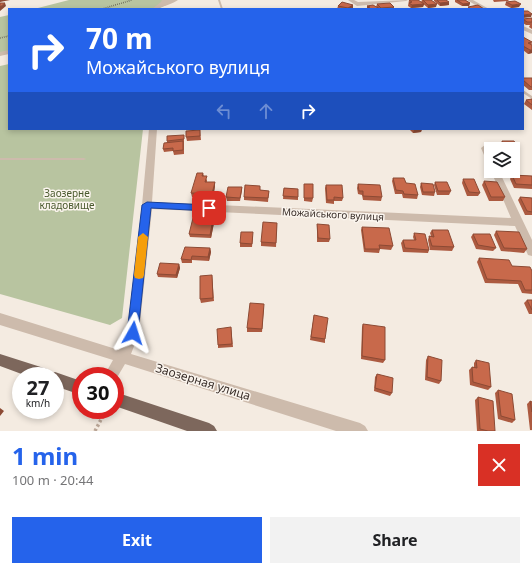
<!DOCTYPE html>
<meta charset="utf-8">
<style>
:root{--surface:#fff;--page:#f2f2f2;--text:#202124;--muted:#757577;--accent:#2563eb}
body{margin:0;font-family:"Noto Sans",sans-serif;background:var(--page);color:var(--text);height:100vh;display:flex;flex-direction:column;font-size:15px;white-space:nowrap}
*{box-sizing:border-box;margin:0}
p{font-size:13px;color:var(--muted)}
.icon{flex:none;width:22px;height:22px;fill:none;stroke:currentColor;stroke-width:2;stroke-linecap:round;stroke-linejoin:round}
.map{position:relative;height:431px;overflow:hidden}
.sheet{display:flex;flex-direction:column;background:var(--surface);flex:1}
.sheet>*{flex:none}
.hud{position:absolute;left:8px;top:8px;width:516px;height:122px;border-radius:0px;box-shadow:0 2px 6px #0003;background:#2563eb;color:#fff;overflow:hidden}
.fabs{position:absolute;left:484px;top:142px;display:grid;gap:8px}
.fabs a{display:grid;place-items:center;width:36px;height:36px;border-radius:0px;background:var(--surface);box-shadow:0 2px 6px #0003;font-size:20px}
.speed{position:absolute;left:12px;top:367px;display:flex;gap:8px;font-size:20px;font-weight:700;text-align:center}
.speed>*{display:grid;place-content:center;width:52px;height:52px;border-radius:50%;background:var(--surface);box-shadow:0 2px 6px #0003;line-height:1}
.speed small{font-size:10px;font-weight:400}
.speed .limit{border:6px solid #d22;background:#fff;color:#111}
.pin{position:absolute;display:grid;place-items:center;width:34px;height:34px;color:#fff;margin:-17px;border-radius:8px;box-shadow:0 2px 6px #0006}
.me{position:absolute;width:44px;margin:-22px;rotate:6deg;stroke-linejoin:round;filter:drop-shadow(0 0 3px #0008)}
.turn{display:flex;align-items:center;gap:14px;height:84px;padding:0 12px;font-size:18px}
.turn .icon{width:52px;height:52px;stroke-width:2.5}
.turn b{display:block;font-size:28px;line-height:34px}
.lanes{display:flex;align-items:center;height:38px;padding:0 12px;background:#0003;justify-content:center;gap:20px;direction:ltr}
.lanes .off{opacity:.35}
.round{display:grid;place-items:center;flex:none;width:42px;height:42px;border-radius:0px;background:var(--page)}
.overview{display:flex;align-items:center;justify-content:space-between;height:68px;padding:0 12px}
h1{font-size:24px;font-weight:700;line-height:30px;color:var(--accent)}
.action{display:flex;gap:8px;margin-top:auto;padding:8px 12px}
.action a{flex:1;height:46px;border-radius:0px;background:var(--accent);color:#fff;font-size:16px;font-weight:700;line-height:46px;text-align:center}
.action a+a{background:var(--page);color:var(--text)}
.map>svg:first-child{display:block}
.green{fill:#b8c4a0}
.lines{fill:none;stroke-linecap:round;stroke-linejoin:round}
.path{stroke:#b9a596;stroke-width:3.5;stroke-dasharray:2.5 2.5;stroke-linecap:butt}
.lane{fill:#cdbbac;fill-rule:evenodd}
.street{fill:#cdbbac;fill-rule:evenodd}
.primary{fill:#7d675c;fill-rule:evenodd}
.rail{stroke:#3b302b;stroke-width:1.5;stroke-dasharray:0.5 1.5;stroke-linecap:butt}
.wall{fill:#ac5a40}
.shaded-wall{fill:#8c4a34}
.building{fill:#c8694b;stroke:#8c4a34}
.route{fill:#2563eb;stroke:#184099}
.slow{fill:#f59e0b}
.labels{text-anchor:middle;stroke-width:3;stroke-linejoin:round;paint-order:stroke}
.park-label{font-size:10px;fill:#4a5a2e;stroke:#fbf5ee}
.street-label{font-size:10px;fill:#3b302b;stroke:#fbf5ee}
.near-street-label{font-size:12px;fill:#3b302b;stroke:#fbf5ee}
</style>
<div class="map">
<svg width="532" height="431" viewBox="0 0 532 431">
<rect width="100%" height="100%" fill="#f4ebe1"/>
<path class="green" d="M69 0H176L158 9H34Z
M9 15V53L0 54V17Z
M9 64V129H143L122 318 110 325 0 294V66Z"/>
<g class="lines">
<path class="path" d="M95 431 106 410"/>
<path class="lane" d="M218 0H220L223 9H221Z
M523 90 532 96V99L523 93Z
M0 158H84L86 159 84 160H0Z"/>
<path class="street" d="M162 0H178C174 3 158 9 152 9L161 2Z
M348 0H354L358 2 408 0 406 1 357 6Z
M467 0H473L489 9H482Z
M523 26 532 30V34L523 30Z
M9 50V54L0 56V52Z
M149 129H157L152 202 511 218 491 171H499L532 240V256L528 255 515 226 152 209 139 333 131 354 360 423 365 426 368 431H336L125 364 115 381V376H104L113 360 0 325V313L119 350 127 333 142 205Z
M485 145 488 146 491 152V165L487 162 481 148Z"/>
<path class="primary" d="M0 354 47 369 53 373 55 372 81 381V395L55 386V376H27L0 366Z
M115 392 209 423 214 426 217 431H187L115 406Z"/>
<path class="rail" d="M102 9 132 0
M0 38 9 36"/>
</g>
<path class="wall" d="M409 0 424 4 423 7 411 8 408 6Z
M422 0H431L436 7 428 8 421 2Z
M434 0H446L449 5 440 6 434 1Z
M455 0H465L470 3 469 6H462L455 2Z
M493 0H509L508 1 494 2Z
M506 2 519 7 511 8 505 5Z
M377 4 394 9H367V6L376 7Z
M353 5V8L351 9H337L338 6Z
M532 18V29L529 27 530 25H526L523 23V19Z
M523 37 532 43 531 45 532 53 528 54 523 50Z
M523 78H532V90H529L523 85Z
M532 99V110L524 104 526 100Z
M409 129H422L421 132 413 133Z
M200 130 201 140 187 141 186 137Z
M184 135V154L174 155 173 151 164 152 163 149 167 142V141Z
M502 141 518 147 516 151H513V149H502L500 144Z
M203 173 204 176 207 180V182H215V186L213 198 192 197 191 193Z
M512 175 532 176V189L514 188 510 179Z
M393 178 406 183 418 195 417 199 403 198 402 194H395L392 181Z
M463 179 480 193 478 196H467L462 183Z
M484 181 505 197 503 201H489L482 185Z
M435 182 451 191 449 195H437L434 185Z
M421 183 435 192 434 196 422 195 420 187Z
M304 184 313 198 312 202 304 201Z
M358 184 382 197 381 201 363 200 362 195 358 194 357 188Z
M326 185 343 198 342 201H334V204L326 203 325 188Z
M242 187V191L240 201H227L226 197Z
M284 188 298 189V200L283 199Z
M260 190 269 191 268 202 244 200V197Z
M520 197 532 198V215H525L518 200Z
M214 223 211 238 190 237 189 234Z
M277 223 276 247 261 246V242Z
M317 224 330 239 329 242H317Z
M362 227 393 246 391 250 380 249 379 253 364 252 361 230Z
M432 230 454 247 452 251 430 250 428 240 429 236H431L430 233Z
M496 231 527 249 524 253 501 251 494 235Z
M414 233 429 250 428 253 403 252 401 243 403 240H414L413 237Z
M473 234 496 248 493 251 476 249 471 237Z
M253 236 252 247H240V243Z
M210 248 211 252 209 261 192 260V263H182L181 259Z
M479 258 532 271V294L522 293 518 284 485 283 477 262Z
M179 264 180 268 177 278 158 277 157 274Z
M212 275 214 301 201 303 200 299Z
M527 300H532V314H529L524 303Z
M264 307 262 332H247V328Z
M314 315 325 339V343L310 340Z
M363 324 385 360 383 363 361 359 362 327Z
M231 327 233 347 218 348V345Z
M428 356 441 381 439 384 425 380 426 360Z
M476 360 491 387 488 390 470 385 469 370 472 367H474V363Z
M377 374 392 393 390 396 374 391 375 377Z
M498 390 515 420 512 423 498 419 495 393Z
M478 397 495 431H477L475 400Z
M530 401 532 402V430H530L527 404Z"/>
<path class="shaded-wall" d="M0 0H10L0 2Z
M449 2V5L440 6V3Z
M5 3 6 6 0 11V7Z
M470 3 469 6H462L463 4Z
M424 4 423 7 411 8 412 5Z
M437 4 436 7 428 8V5Z
M521 4 519 7 511 8 512 5Z
M353 5V8L351 9H348V8Z
M394 7V9H381V8Z
M532 14 531 17 523 18V15Z
M530 50H532V53L528 54Z
M418 129H422L421 132 413 133 414 130Z
M215 182V186L213 198 212 194Z
M213 219 214 223 211 238 210 235Z
M210 248 211 252 209 261 208 257Z
M179 264 180 268 177 278 176 275Z
M0 408 4 411 0 416Z"/>
<path class="building" d="M409 0H418L424 4 412 5 409 3 412 2Z
M423 0H431L437 4 428 5Z
M437 0H446L449 2 440 3Z
M457 0H465L470 3 463 4Z
M515 1 521 4 512 5 506 2Z
M342 2 353 5 348 8 338 6Z
M0 3H5L0 7Z
M390 3 394 7 381 8 377 4Z
M373 5 380 9H370L367 8 370 7 367 6Z
M478 5 484 9H471L468 7Z
M523 11H528L532 14 523 15Z
M532 18V22H527L523 19Z
M523 37 532 42 528 43 532 45V50H530L523 46Z
M523 78H532V87H531L523 80Z
M532 99V105L526 100Z
M200 130V136L186 137V131Z
M184 135V139L167 141V136Z
M183 141V150L173 151V148L163 149 164 143Z
M502 141H514L518 147H505Z
M197 173H203L202 176H207L205 182H215L212 194 191 193Z
M512 175 532 176V185L516 184Z
M393 178H404L406 183 415 184 418 195 404 194 403 191 396 190Z
M463 179H474L480 193 469 192Z
M484 181 497 182 505 197H491Z
M435 182H447L451 191H438Z
M421 183 433 184 435 192H423Z
M304 184H313V198H304Z
M358 184 380 185 382 197 363 196V191H359Z
M245 185 260 186V190L269 191 268 198 244 197Z
M326 185H342L343 198 334 197V200H327Z
M228 187H242L240 198 226 197Z
M284 188 298 189V197L283 196Z
M520 197 532 198V212L527 211Z
M193 218 213 219 210 235 189 234Z
M263 222 277 223 276 243 261 242Z
M317 224 329 225 330 239 318 238Z
M362 227 389 228 393 246 379 245 380 249H365Z
M432 230H448L454 247 432 246 429 236 434 237Z
M496 231 519 232 527 249 504 248Z
M241 232H253L252 244 240 243Z
M414 233 425 234 429 250 405 248 403 240H416Z
M473 234H490L496 248 478 245Z
M185 247 210 248 208 257 192 256 191 260 181 259Z
M479 258 509 260 512 266 530 267 532 271V290H525L521 281 487 279Z
M160 263 179 264 176 275 157 274Z
M212 275 213 298 200 299V276Z
M527 300H532V310Z
M250 303 264 304 262 329 247 328Z
M314 315 328 318 325 339 311 337Z
M363 324 385 327V360L362 356Z
M231 327 232 344 218 345 217 329Z
M428 356 442 360 441 381 427 377Z
M476 360 489 363 491 387 473 382 472 367 477 368Z
M377 374 393 378 392 393 375 388Z
M498 390 512 394 515 420 501 416Z
M478 397 493 401 495 431H488L480 429Z
M530 401 532 402V412Z"/>
<path class="route" d="M147 202 209 205 213 208 209 211 151 208 138 333 137 336 133 338 128 336 127 333 142 205Z"/>
<path class="slow" d="M143 233 148 237 144 275 143 278 139 279 135 278 134 275 138 237Z"/>
<g class="labels">
<g class="park-label">
<text x="67" y="197">Заозерне<tspan x="67" dy="12">кладовище</tspan></text>
</g>
<g class="street-label">
<text transform="translate(333 214) rotate(3)" y="4">Можайського вулиця</text>
</g>
<g class="near-street-label">
<text transform="translate(203 382) rotate(17)" y="4">Заозерная улица</text>
</g>
</g>
</svg>
<div class="fabs">
<a><svg class="icon" aria-label="layers" viewBox="0 0 24 24"><path d="M12 4l9 5-9 5-9-5zM3 14l9 5 9-5"/></svg></a>
</div>
<div class="speed"><div>27<small>km/h</small></div><div class="limit">30</div></div>
<div class="pin" style="left:209px;top:208px;background:#d93025"><svg class="icon" aria-label="arrive" viewBox="0 0 24 24"><path d="M6 21V4h12l-3 4 3 4H6"/></svg></div>
<svg class="me" style="left:133px;top:333px" viewBox="-20 -20 40 40"><path d="M0-17L14 15 0 8-14 15z" fill="#2563eb" stroke="#fff" stroke-width="4"/></svg>
<div class="hud">
<div class="turn"><svg class="icon" aria-label="right" viewBox="0 0 24 24"><path d="M7 20v-9h11M14 6l5 5-5 5"/></svg><div><b>70 m</b>Можайського вулиця</div></div>
<div class="lanes"><svg class="icon off" aria-label="left" viewBox="0 0 24 24"><path d="M17 20v-9H6M10 6l-5 5 5 5"/></svg><svg class="icon off" aria-label="ahead" viewBox="0 0 24 24"><path d="M12 20V5M6 11l6-6 6 6"/></svg><svg class="icon" aria-label="right" viewBox="0 0 24 24"><path d="M7 20v-9h11M14 6l5 5-5 5"/></svg></div>
</div>
</div>
<section class="sheet">
<div class="overview"><div><h1>1 min</h1><p>100 m · 20:44</p></div><a class="round" style="background:#d93025;color:#fff"><svg class="icon" aria-label="close" viewBox="0 0 24 24"><path d="M6 6l12 12M18 6L6 18"/></svg></a></div>
<div class="action"><a>Exit</a><a>Share</a></div>
</section>
